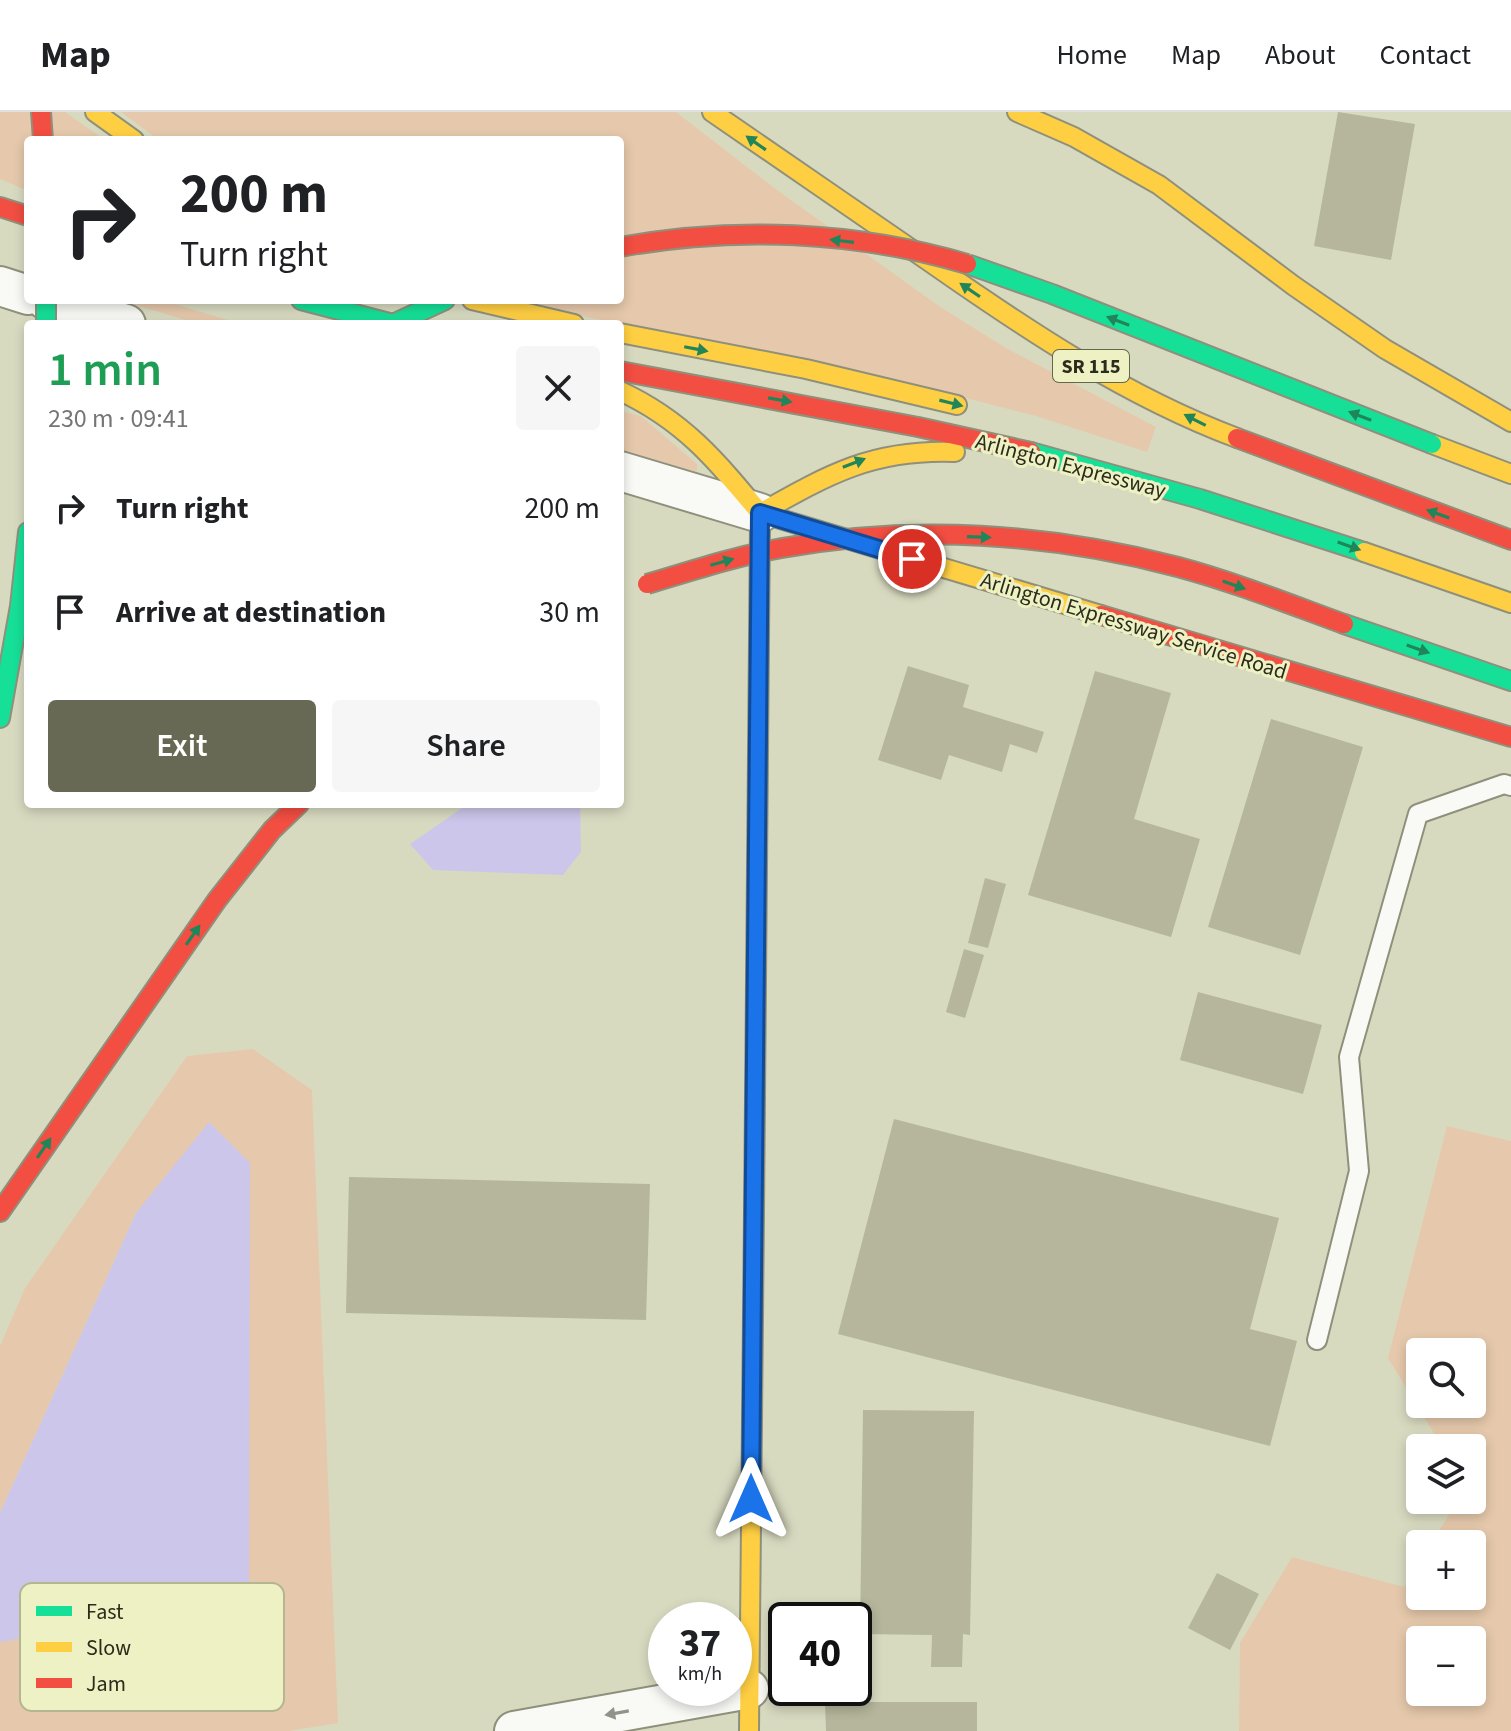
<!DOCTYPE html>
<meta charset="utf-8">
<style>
:root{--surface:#fff;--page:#f6f6f6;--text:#202124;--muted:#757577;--line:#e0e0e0;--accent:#686955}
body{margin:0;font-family:"Source Sans 3",sans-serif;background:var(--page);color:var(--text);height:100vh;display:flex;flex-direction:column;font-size:30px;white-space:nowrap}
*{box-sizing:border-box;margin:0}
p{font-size:26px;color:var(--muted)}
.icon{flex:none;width:44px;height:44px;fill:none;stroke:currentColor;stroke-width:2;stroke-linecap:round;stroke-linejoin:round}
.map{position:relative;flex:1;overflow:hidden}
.details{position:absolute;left:24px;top:208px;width:600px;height:488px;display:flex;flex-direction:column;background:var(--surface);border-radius:8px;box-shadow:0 4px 12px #0003}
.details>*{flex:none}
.top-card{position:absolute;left:24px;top:24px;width:600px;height:168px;border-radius:8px;box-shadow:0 4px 12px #0003;background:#fff;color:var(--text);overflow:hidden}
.tools{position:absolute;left:1406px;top:1226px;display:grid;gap:16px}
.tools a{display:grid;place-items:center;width:80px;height:80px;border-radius:8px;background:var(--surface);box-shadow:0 4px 12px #0003;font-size:40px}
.speed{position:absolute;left:648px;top:1490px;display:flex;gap:16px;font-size:40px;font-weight:700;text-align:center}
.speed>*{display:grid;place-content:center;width:104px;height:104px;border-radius:50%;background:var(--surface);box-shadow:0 4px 12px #0003;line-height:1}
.speed small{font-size:20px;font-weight:400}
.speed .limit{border:4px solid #111;border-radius:12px;background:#fff;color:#111}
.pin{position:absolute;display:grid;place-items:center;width:68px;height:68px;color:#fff;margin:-34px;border:4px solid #fff;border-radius:50%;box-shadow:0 2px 8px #0007}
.me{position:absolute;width:88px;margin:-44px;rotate:0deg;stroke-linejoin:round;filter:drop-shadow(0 0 6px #0008)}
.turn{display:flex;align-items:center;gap:28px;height:168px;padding:0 24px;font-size:36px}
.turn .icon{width:104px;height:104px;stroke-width:2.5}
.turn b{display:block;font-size:56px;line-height:68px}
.round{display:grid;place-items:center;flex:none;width:84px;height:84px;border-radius:8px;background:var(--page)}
.head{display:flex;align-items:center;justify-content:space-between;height:136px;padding:0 24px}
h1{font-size:48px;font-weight:600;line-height:60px;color:#1e9e55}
.primary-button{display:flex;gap:16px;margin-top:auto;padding:16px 24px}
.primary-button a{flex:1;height:92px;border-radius:8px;background:var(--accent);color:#fff;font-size:32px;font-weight:600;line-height:92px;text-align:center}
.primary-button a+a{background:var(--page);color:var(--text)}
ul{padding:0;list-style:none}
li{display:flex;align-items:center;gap:24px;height:104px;padding:0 24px}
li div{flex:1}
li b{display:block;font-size:30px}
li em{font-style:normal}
header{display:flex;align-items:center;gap:48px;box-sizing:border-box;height:112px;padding:0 40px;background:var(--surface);border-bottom:2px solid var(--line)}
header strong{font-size:38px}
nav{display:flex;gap:44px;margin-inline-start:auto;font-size:28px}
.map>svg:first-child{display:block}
.green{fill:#e6c9ac;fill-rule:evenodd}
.water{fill:#ccc6ea}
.building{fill:#b5b69b}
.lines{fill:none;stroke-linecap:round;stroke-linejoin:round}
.lane-casing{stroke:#8f907c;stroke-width:22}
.street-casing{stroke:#8f907c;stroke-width:42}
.fast-casing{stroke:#8f907c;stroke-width:22}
.slow-casing{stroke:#8f907c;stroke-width:22}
.jam-casing{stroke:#8f907c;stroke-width:22}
.lane{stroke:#f9f9f6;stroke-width:18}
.street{stroke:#f9f9f6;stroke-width:38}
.fast{stroke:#16e098;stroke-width:18}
.slow{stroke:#ffcf43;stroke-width:18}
.jam{stroke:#f24e42;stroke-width:18}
.fast-bridge-casing{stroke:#8f907c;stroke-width:22;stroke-linecap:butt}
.jam-bridge-casing{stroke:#8f907c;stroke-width:22;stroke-linecap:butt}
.fast-bridge{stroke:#16e098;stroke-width:18}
.jam-bridge{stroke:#f24e42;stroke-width:18}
.oneway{fill:#20865a}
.oneway2{fill:#929288}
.route-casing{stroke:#114b97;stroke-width:20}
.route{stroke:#1a73e8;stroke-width:14}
.labels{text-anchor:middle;stroke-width:6;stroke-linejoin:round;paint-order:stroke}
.shield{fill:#edf1c3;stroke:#65674d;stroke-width:2}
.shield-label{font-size:20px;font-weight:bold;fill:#2b2c1b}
.street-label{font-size:22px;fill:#2b2c1b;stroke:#edf1c3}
.key{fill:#edf1c3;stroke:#b3b691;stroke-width:2}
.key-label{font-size:22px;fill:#2b2c1b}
</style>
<header>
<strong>Map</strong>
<nav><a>Home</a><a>Map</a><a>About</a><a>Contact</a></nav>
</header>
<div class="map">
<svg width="1511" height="1619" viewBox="0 0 1511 1619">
<rect width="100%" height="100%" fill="#d8dac0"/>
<path class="green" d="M0 0H65L105 28H28V79L0 67Z
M121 0H676L777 78 939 194 1006 236 1156 315 1147 340 1036 304 950 282 507 188H620V28H159Z
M119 188H161L241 212H199Z
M620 299 641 304 697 352V360L620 339Z
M253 937 312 978 338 1611 289 1619H0V1530L249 1488 136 1101 0 1401V1234L25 1176 187 944Z
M1447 1014 1511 1029V1619H1239L1240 1531 1292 1445 1404 1475 1420 1449V1484H1472V1432H1431L1458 1388H1472V1336H1443L1388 1246ZM1472 1240V1292H1420V1240ZM1420 1528H1472V1580H1420Z"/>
<path class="water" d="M468 692H580L581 740 563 763 433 758 410 732Z
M209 1010 250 1051 249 1489 0 1530V1401L136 1101Z"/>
<path class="building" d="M1338 0 1415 12 1391 148 1314 134Z
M908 554 969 573 963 595 1044 620 1037 641 1010 632 1002 660 949 643 941 668 878 648Z
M1095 559 1171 581 1134 707 1200 727 1171 825 1028 783Z
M1271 607 1363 635 1300 843 1208 815Z
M985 766 1006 772 988 836 968 831Z
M964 837 984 843 965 906 946 900Z
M1198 880 1322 913 1303 982 1180 948Z
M894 1007 1279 1106 1250 1217 1297 1229 1270 1334 838 1222Z
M349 1065 650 1072 646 1208 346 1201Z
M863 1298 974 1299 970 1523 963 1522 962 1555H931L932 1523 860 1522Z
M1217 1461 1259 1482 1230 1538 1188 1516Z
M825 1590H977V1619H826Z"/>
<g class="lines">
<g class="lane-casing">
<path id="lane" d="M1317 1228 1359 1059 1349 945 1418 702 1504 672 1511 674"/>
</g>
<g class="street-casing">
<path id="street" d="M0 174 28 183
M46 188 126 212
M620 359 760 401
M514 1619 749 1577"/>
</g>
<g class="fast-casing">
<path id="fast" d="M301 188 393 212 445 188
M1031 340 1200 387 1364 440
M1344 512 1511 569
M0 606 20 494 28 420
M754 1100 760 410"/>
</g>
<g class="slow-casing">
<path id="slow" d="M95 0 134 28
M712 0C784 49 855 99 927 148 1024 216 1125 284 1237 326
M1017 0 1074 25 1159 73 1294 174 1385 237 1511 310
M472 188 574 212
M620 221 806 257 957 293
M620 279C683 308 717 349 760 401 829 362 873 337 955 340
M1432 332 1511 362
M760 410V401L1101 503
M1364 440 1511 491
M749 1619 754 1100"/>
</g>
<g class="jam-casing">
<path id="jam" d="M41 0 43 28
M0 95 28 104
M620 259 918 315 1031 340
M1237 326 1511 428
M1101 503 1511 625
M0 1100 217 788 272 718 299 692"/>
</g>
<use href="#lane" class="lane"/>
<use href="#street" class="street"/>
<use href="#fast" class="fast"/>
<use href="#slow" class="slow"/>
<use href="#jam" class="jam"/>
<g class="fast-bridge-casing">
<path id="fast-bridge" d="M967 152 1052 182 1432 332
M46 188V212"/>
</g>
<g class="jam-bridge-casing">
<path id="jam-bridge" d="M620 135C734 114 855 119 967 152
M647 472C691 459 736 444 782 436 913 412 1049 421 1178 455 1234 470 1289 492 1344 512"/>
</g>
<use href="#fast-bridge" class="fast-bridge"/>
<use href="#jam-bridge" class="jam-bridge"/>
</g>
<defs><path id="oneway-solid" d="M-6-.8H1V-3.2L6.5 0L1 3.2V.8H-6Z" transform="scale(2)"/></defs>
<g class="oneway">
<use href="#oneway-solid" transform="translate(756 31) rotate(-145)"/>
<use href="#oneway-solid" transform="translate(842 129) rotate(-173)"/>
<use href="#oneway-solid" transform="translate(970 178) rotate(-146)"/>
<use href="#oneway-solid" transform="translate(1118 209) rotate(-159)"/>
<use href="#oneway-solid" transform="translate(696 237) rotate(11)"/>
<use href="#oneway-solid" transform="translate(780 288) rotate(10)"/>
<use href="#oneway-solid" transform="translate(951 291) rotate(14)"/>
<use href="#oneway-solid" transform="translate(1360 304) rotate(-159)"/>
<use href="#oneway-solid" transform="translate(1195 308) rotate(-153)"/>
<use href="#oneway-solid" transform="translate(854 351) rotate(-21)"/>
<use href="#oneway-solid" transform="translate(1438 402) rotate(-160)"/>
<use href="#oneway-solid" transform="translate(979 425) rotate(2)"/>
<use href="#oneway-solid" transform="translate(1349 434) rotate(19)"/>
<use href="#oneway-solid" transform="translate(722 450) rotate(-16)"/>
<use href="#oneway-solid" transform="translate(1234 473) rotate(19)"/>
<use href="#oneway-solid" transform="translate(1418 537) rotate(19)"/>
<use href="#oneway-solid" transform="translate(193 823) rotate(-55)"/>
<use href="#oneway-solid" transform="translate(44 1036) rotate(-55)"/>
</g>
<use class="oneway2" href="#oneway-solid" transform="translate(617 1601) rotate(170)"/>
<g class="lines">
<g class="route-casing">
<path id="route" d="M751 1387 760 401 912 447"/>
</g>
<use href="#route" class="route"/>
</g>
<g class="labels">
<rect class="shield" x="1053" y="238" width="76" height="32" rx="6"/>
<g class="shield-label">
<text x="1091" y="261">SR 115</text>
</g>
<g class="street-label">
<text transform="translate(1071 353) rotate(15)" y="8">Arlington Expressway</text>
<text transform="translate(1134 513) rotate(17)" y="8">Arlington Expressway Service Road</text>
</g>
</g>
<rect x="20" y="1471" width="264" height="128" rx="12" class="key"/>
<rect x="36" y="1494" width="36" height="10" fill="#16e098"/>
<rect x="36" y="1530" width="36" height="10" fill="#ffcf43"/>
<rect x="36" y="1566" width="36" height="10" fill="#f24e42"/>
<g class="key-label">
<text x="86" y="1507">Fast</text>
<text x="86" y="1543">Slow</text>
<text x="86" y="1579">Jam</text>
</g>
</svg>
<div class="tools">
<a><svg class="icon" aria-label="search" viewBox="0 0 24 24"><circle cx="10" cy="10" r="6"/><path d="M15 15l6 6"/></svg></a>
<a><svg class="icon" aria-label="layers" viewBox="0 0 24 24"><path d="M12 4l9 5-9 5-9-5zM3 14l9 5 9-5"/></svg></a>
<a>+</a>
<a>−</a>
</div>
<div class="speed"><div>37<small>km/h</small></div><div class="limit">40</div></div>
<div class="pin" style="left:912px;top:447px;background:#d93025"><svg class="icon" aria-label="arrive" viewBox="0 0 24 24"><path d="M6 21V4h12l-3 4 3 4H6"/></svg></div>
<svg class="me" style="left:751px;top:1387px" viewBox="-20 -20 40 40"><path d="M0-17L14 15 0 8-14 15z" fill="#1a73e8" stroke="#fff" stroke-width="4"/></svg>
<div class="top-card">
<div class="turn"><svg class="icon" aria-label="right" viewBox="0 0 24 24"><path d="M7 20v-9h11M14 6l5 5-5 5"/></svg><div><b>200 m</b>Turn right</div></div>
</div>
<section class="details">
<div class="head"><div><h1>1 min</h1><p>230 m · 09:41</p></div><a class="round"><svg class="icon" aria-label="close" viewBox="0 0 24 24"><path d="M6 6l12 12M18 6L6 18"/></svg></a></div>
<ul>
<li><svg class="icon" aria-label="right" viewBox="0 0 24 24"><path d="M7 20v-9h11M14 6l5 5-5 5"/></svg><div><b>Turn right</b></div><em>200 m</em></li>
<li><svg class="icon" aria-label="arrive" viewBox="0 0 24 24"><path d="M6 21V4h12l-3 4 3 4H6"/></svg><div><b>Arrive at destination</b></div><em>30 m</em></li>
</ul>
<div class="primary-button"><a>Exit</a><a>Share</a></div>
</section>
</div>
